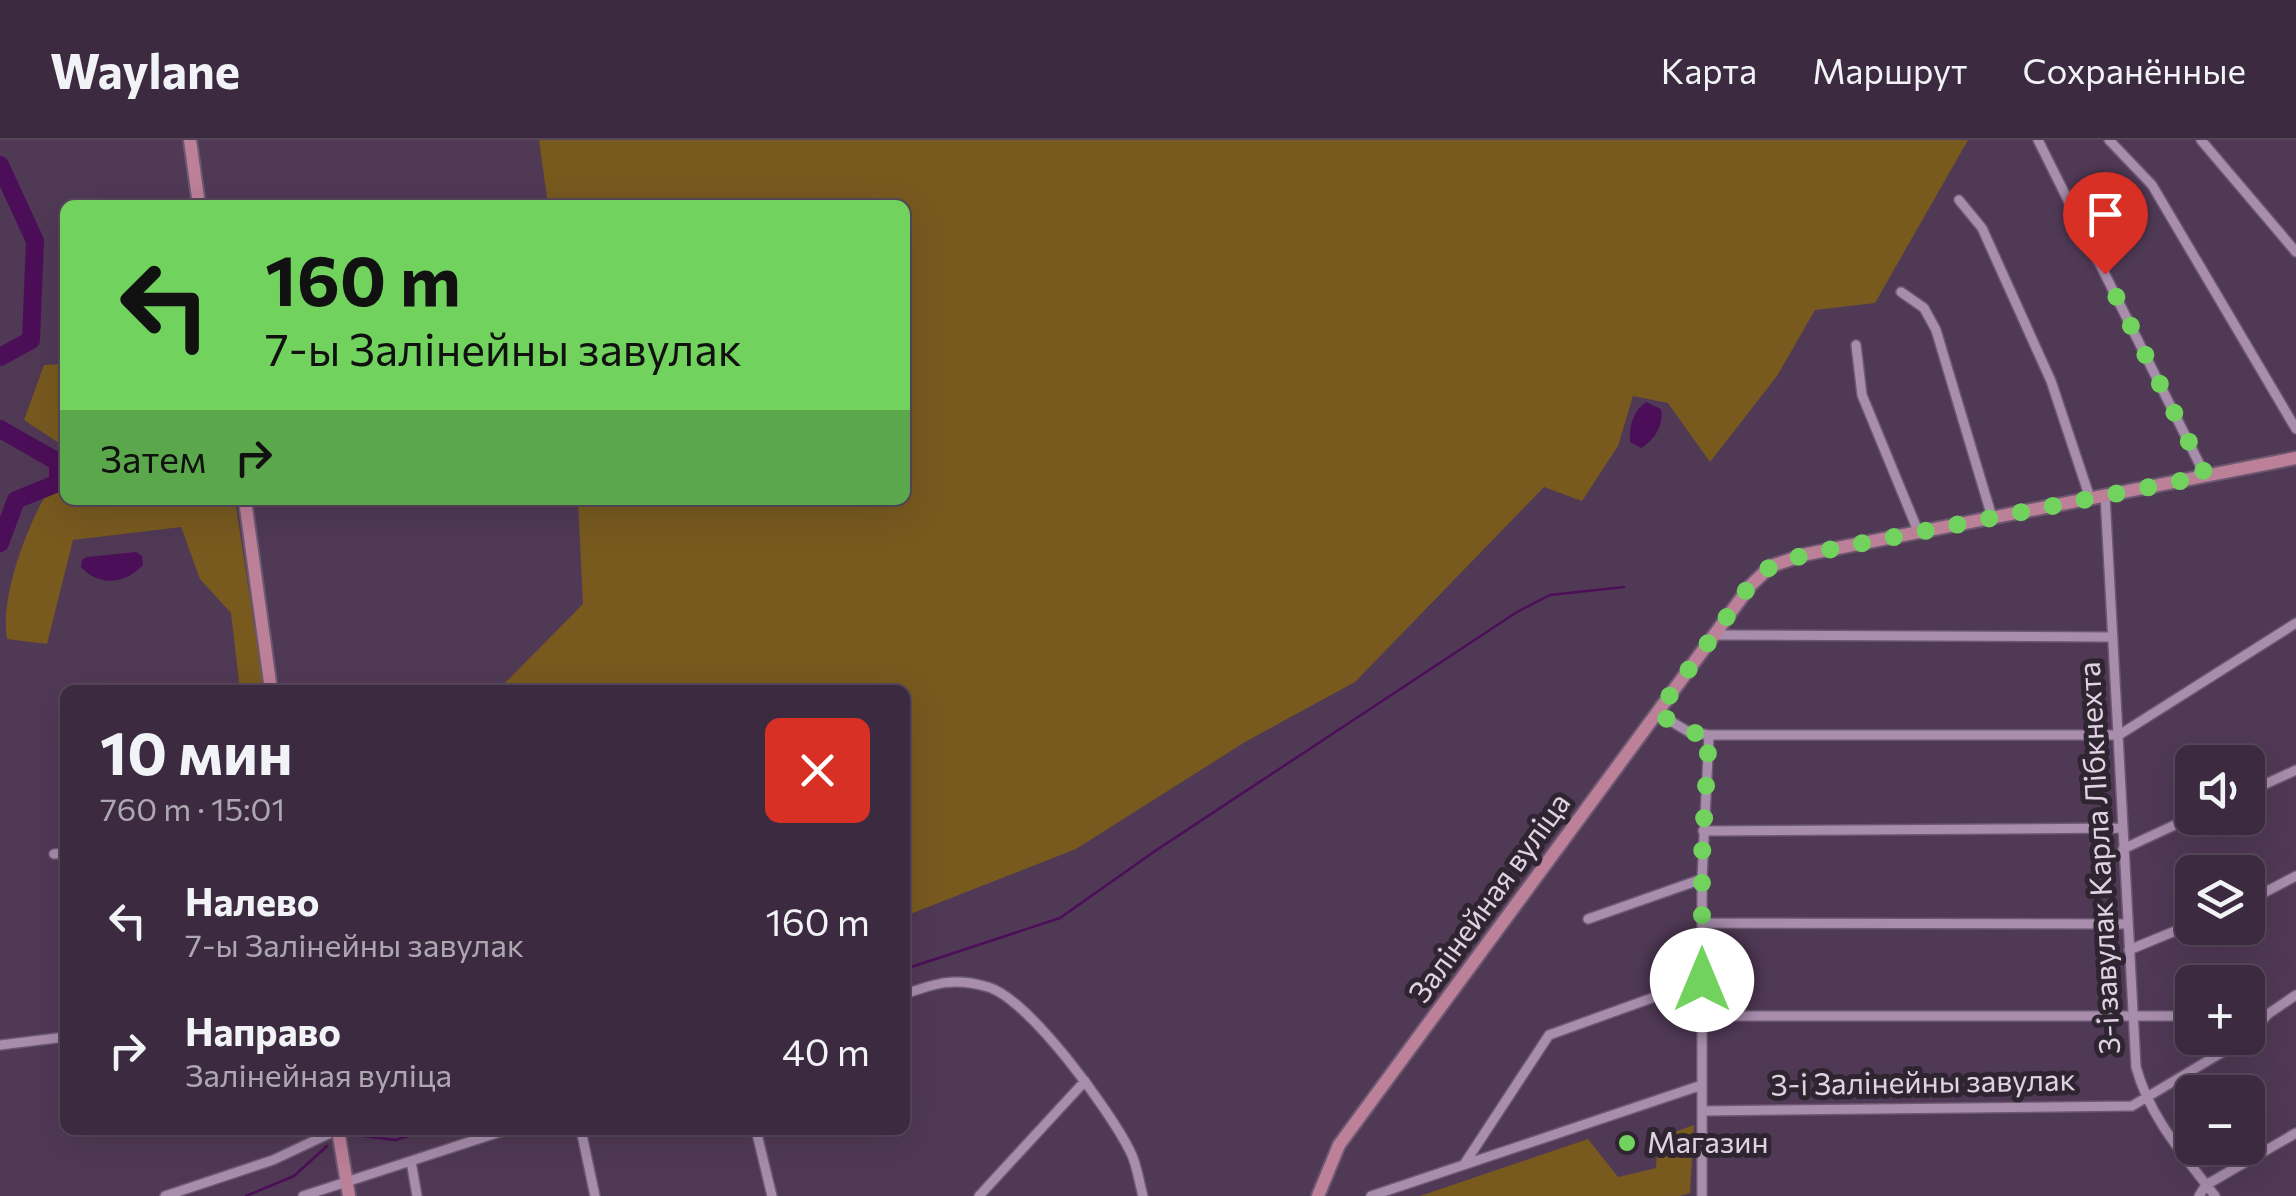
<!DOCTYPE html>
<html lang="ru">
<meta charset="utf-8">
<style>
:root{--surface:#3c2b40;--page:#47374b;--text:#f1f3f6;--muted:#aca7b1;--line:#554759}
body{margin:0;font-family:Commissioner,sans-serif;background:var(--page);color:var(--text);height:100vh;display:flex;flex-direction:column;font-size:38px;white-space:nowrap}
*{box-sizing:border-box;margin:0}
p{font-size:32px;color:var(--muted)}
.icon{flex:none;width:55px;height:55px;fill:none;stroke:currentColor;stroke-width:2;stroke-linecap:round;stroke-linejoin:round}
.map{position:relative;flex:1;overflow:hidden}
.panel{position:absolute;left:60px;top:545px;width:850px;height:450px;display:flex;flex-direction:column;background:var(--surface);border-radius:15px;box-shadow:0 10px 40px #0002,0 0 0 2px var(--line)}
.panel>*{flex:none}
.guide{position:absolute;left:60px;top:60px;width:850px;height:305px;border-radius:15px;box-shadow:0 10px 40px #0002,0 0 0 2px var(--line);background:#71d25e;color:#111;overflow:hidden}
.controls{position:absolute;left:2175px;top:605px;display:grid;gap:20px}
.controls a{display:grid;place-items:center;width:90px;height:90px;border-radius:15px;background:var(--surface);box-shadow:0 10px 40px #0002,0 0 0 2px var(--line);font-size:50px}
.pin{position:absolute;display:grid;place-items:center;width:85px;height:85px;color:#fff;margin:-102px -42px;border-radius:50% 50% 50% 0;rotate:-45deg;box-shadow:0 0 10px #0007}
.pin .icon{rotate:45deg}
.me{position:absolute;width:110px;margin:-55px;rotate:0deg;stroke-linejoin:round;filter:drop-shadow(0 0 8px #0008)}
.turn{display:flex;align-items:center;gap:35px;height:210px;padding:0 40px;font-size:45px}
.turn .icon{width:130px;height:130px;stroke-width:2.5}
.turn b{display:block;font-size:70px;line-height:85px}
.then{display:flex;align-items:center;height:95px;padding:0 40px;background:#0003;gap:20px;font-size:38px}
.round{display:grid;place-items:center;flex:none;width:105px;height:105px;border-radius:15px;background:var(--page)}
.overview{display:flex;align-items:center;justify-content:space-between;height:170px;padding:0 40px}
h1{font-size:60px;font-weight:700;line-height:75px}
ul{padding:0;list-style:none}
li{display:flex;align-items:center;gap:30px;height:130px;padding:0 40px}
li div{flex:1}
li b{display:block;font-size:38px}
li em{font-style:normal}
header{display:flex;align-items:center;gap:60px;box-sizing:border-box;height:140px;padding:0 50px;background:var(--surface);border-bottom:2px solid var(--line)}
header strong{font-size:48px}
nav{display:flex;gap:55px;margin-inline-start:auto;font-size:35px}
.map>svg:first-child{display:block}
.green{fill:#785a1f}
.water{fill:#4d0e59}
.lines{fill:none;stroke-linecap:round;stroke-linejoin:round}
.stream{stroke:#4d0e59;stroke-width:2.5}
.river{stroke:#4d0e59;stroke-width:18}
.street-casing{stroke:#6c5870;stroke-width:12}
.secondary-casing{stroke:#6c5870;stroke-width:16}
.street{stroke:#a88dad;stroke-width:9}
.secondary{stroke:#bd8099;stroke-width:12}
.route{stroke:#71d25e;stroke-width:18;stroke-dasharray:0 32.4}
.poi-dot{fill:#71d25e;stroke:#2f2531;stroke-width:4}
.labels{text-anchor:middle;stroke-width:10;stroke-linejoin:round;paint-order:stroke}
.street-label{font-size:30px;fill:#e0d2e3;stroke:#2f2531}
.poi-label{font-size:30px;fill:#e0d2e3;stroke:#2f2531;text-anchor:start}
</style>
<header>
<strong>Waylane</strong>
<nav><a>Карта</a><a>Маршрут</a><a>Сохранённые</a></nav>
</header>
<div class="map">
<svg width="2296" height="1056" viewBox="0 0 2296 1056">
<rect width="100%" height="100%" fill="#503955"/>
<path class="green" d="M539 0H1968L1875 163 1815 170 1777 236 1710 322 1668 263 1633 256 1618 306 1582 361 1544 347 1355 542 1245 602 1076 709 905 776V550H498L583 464 578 360H905V65H548Z
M65 224V314L62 305 24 280 44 225Z
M65 348V360H235L264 550H240L231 473 200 439 181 387 73 400 47 504 7 499C0 458 25 392 45 356Z
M1694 985 1690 1053 1679 1056H1420L1588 999 1618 1037 1656 1028 1658 998Z"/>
<path class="water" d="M1646 262 1661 269C1664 284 1655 300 1641 308L1630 302C1629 286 1633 271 1646 262Z
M136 412 142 416 143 425C125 444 99 447 81 427L82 420 87 417Z"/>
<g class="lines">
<path class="stream" d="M905 829 1060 778 1155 711 1517 472 1550 455 1624 447
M354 995 396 1000 425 990
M246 1056 294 1036 327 1006"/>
<path class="river" d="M0 25 35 101 31 200 0 217
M0 289 58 322V343L16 360 0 403"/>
<g class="street-casing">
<path id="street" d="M2038 0 2205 335
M2109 0 2152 45 2296 289
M2201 0 2296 112
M1959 60 1982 88 2051 241 2090 358
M1901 152 1924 168 1936 190 1992 377
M1856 205 1862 255 1918 391
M2105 355 2136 927C2150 978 2183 1014 2215 1056
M1713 495 2113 497
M1657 573 1689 592 1709 595H2119L2296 483
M2248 652 2296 630
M1703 691 2122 688
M2123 709 2192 677
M54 714 65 713
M2248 761 2296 736
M1588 779 1702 739
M1703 783 2128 784
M2129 810 2192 784
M905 854C936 843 955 837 988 847 1029 859 1111 972 1130 1011 1137 1024 1139 1042 1143 1056
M2248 875 2268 874 2296 855
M1702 876H2192
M2248 896 2268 874
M0 905 65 897
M1702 971 2132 966 2246 898
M581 990 595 1056
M756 990 772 1056
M411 1021 417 1056
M1465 1023 1549 895 1702 840
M165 1056 273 1020 337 990
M303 1056 506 990
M979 1056 1085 941
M1371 1056 1702 945
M1702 1056V739L1709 595
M2199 1056 2206 1045 2296 993"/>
</g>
<g class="secondary-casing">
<path id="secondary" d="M190 0 199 65
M245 360 271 550
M338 990 349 1056
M1318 1056 1339 1005 1751 445 1771 426 1807 414 2296 318"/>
</g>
<use href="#street" class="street"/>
<use href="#secondary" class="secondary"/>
</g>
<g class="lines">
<path class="route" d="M1702 840V715L1709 595 1689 592 1657 573 1750 445 1771 426 1807 414 2206 336 2105 134"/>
</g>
<circle class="poi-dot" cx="1627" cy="1003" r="10"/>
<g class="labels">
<g class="street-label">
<text transform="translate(2100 718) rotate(-93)" y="10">3-і завулак Карла Лібкнехта</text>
<text transform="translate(1490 758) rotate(-54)" y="10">Залінейная вуліца</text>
<text transform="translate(1923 943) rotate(-1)" y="10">3-і Залінейны завулак</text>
</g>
<g class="poi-label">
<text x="1647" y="1013">Магазин</text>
</g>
</g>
</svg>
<div class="controls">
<a><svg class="icon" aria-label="sound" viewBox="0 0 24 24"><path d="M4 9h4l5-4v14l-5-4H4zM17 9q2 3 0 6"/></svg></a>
<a><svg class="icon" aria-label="layers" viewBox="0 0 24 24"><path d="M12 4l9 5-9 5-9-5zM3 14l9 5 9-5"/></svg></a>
<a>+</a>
<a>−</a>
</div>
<div class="pin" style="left:2105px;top:134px;background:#d93025"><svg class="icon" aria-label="arrive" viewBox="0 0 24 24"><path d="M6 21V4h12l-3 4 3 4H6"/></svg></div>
<svg class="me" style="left:1702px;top:840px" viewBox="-20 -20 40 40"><circle r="19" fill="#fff"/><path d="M0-13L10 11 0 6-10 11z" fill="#71d25e"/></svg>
<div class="guide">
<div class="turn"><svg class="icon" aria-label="left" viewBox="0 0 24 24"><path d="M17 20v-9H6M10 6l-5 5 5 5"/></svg><div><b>160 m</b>7-ы Залінейны завулак</div></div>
<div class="then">Затем<svg class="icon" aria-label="right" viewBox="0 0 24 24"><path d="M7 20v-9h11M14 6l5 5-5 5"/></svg></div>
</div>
<section class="panel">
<div class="overview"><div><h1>10 мин</h1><p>760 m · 15:01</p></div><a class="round" style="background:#d93025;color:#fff"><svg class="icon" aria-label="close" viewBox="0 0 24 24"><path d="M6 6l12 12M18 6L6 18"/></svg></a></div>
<ul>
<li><svg class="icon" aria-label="left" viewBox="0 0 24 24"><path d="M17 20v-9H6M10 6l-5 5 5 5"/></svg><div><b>Налево</b><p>7-ы Залінейны завулак</p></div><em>160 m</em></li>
<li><svg class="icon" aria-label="right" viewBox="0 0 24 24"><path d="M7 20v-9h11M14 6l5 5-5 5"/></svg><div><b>Направо</b><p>Залінейная вуліца</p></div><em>40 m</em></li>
</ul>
</section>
</div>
